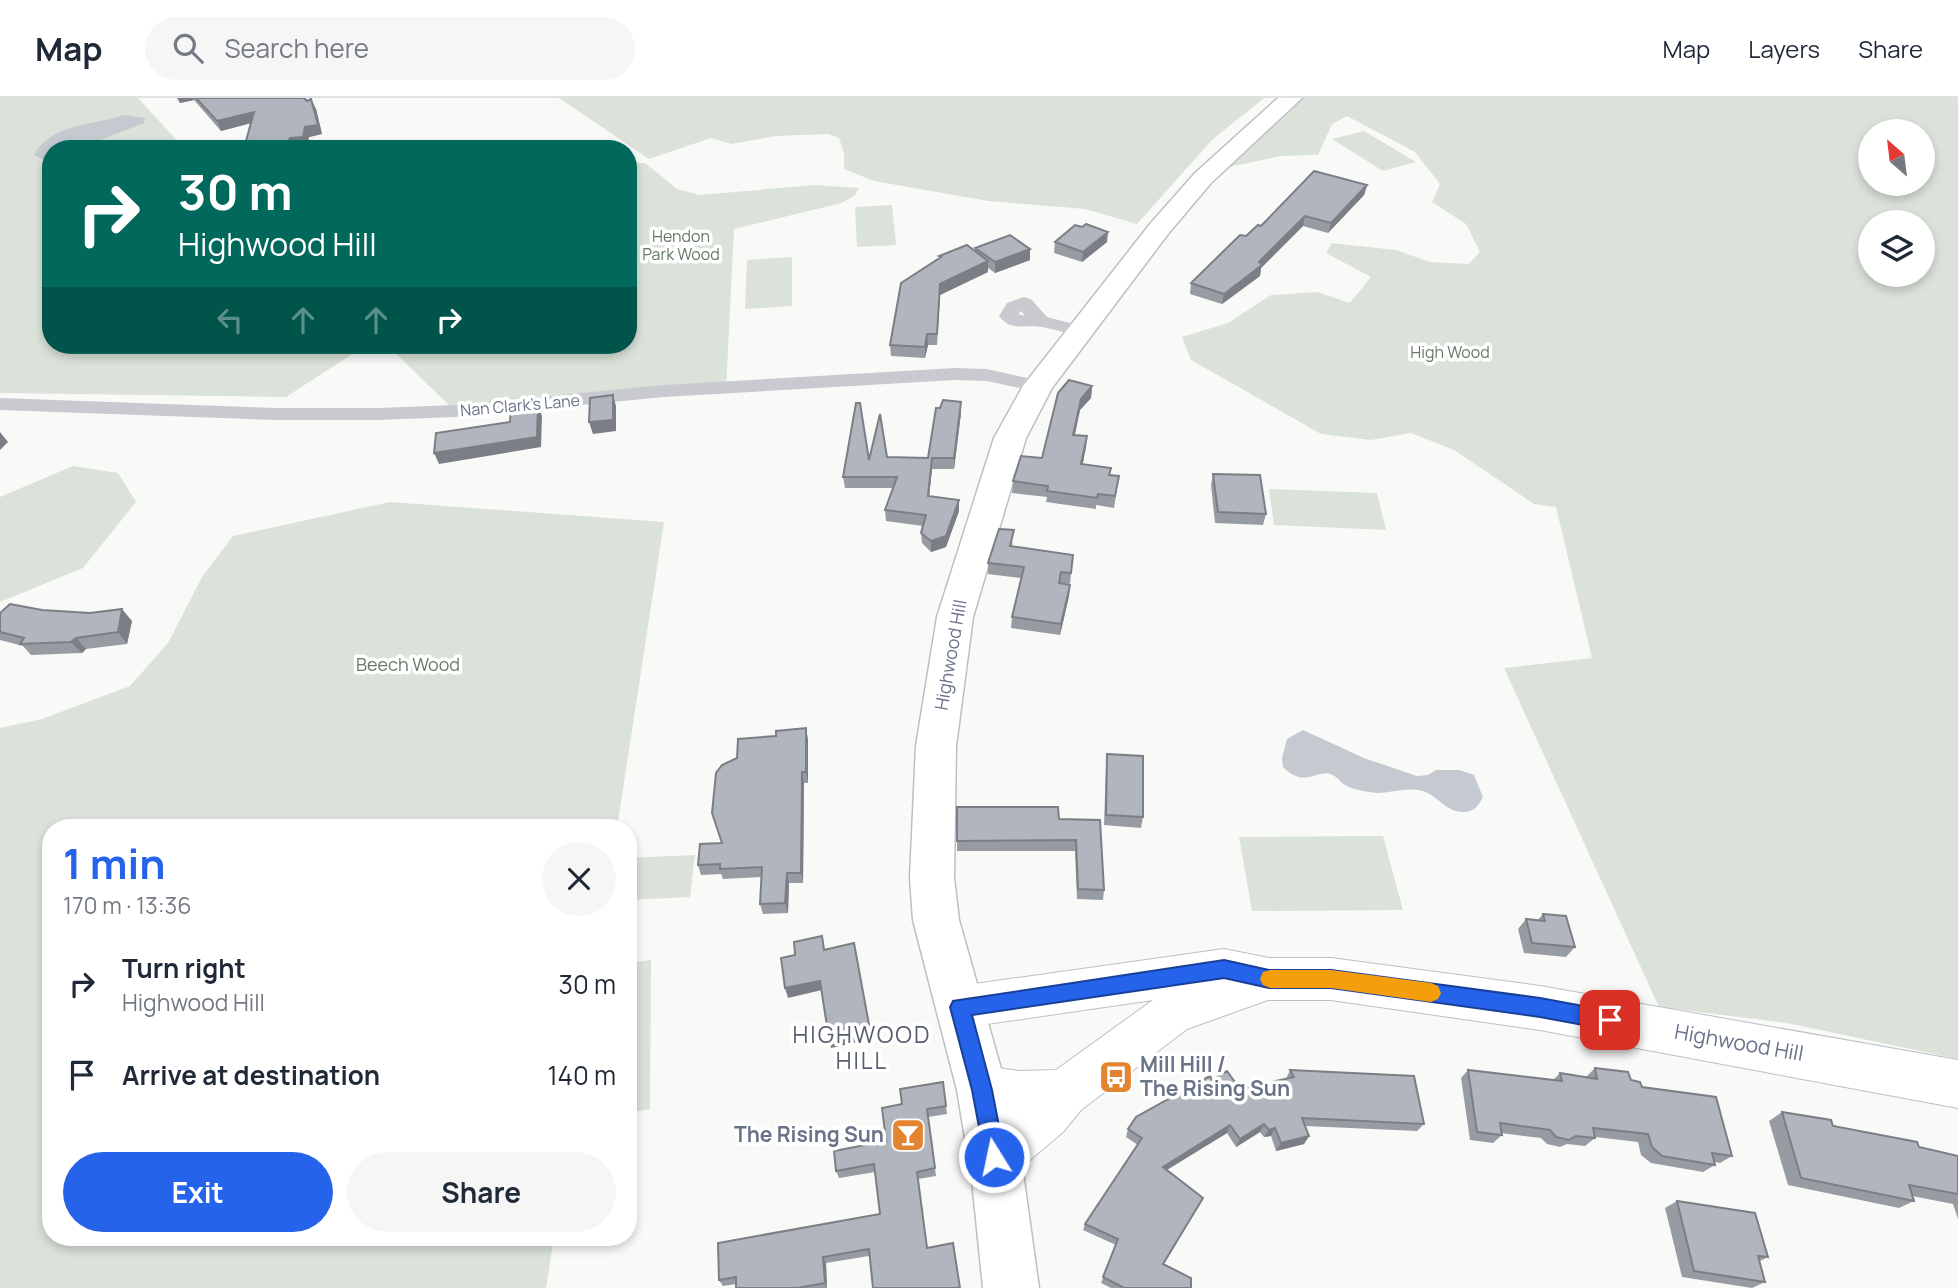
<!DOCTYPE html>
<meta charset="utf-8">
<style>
:root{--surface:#fff;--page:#f6f6f7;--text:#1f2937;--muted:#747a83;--line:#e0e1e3;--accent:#2563eb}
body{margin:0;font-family:Manrope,sans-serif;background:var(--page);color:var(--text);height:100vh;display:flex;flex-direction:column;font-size:26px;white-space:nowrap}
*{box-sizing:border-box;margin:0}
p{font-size:23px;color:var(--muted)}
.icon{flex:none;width:38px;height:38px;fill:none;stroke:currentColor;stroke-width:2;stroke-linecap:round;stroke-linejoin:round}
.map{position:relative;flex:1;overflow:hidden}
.side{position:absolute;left:42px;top:721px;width:595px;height:427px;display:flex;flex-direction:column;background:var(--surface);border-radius:28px;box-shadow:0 4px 10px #0003}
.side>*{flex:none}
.top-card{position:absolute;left:42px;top:42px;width:595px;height:214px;border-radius:28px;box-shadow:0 4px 10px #0003;background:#00695c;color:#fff;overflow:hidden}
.needle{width:46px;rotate:332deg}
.controls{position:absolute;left:1858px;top:21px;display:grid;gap:14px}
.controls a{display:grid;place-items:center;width:77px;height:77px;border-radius:50%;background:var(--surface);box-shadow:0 4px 10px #0003;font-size:35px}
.pin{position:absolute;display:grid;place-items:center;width:60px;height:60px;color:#fff;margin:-30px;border-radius:14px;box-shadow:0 4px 10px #0006}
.me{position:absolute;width:77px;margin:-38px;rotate:350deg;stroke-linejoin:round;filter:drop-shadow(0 0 5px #0008)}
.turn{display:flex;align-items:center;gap:24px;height:147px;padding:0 21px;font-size:32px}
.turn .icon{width:91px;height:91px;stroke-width:2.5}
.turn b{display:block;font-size:49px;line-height:60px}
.lanes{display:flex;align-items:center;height:66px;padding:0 21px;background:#0003;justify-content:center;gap:35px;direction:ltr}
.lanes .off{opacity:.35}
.round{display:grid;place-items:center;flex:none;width:74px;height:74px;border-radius:37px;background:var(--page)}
.headline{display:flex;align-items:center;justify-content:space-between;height:119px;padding:0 21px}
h1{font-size:42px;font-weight:700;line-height:52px;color:var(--accent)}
.action{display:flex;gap:14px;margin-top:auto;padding:14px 21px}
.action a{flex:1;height:80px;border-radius:42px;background:var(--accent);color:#fff;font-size:28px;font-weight:700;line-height:80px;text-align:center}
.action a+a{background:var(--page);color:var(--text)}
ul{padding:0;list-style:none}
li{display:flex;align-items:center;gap:21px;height:91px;padding:0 21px}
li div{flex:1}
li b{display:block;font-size:26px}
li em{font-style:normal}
header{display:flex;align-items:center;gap:42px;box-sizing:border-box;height:98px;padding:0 35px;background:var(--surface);border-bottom:2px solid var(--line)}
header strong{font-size:33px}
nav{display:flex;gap:38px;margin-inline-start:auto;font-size:24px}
.search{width:490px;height:63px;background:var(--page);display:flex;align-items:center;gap:18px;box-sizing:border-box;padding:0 24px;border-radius:38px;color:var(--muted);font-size:26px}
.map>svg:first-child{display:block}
.green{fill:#dae2d9;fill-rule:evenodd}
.water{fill:#c5cad1}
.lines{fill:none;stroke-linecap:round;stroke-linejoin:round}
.secondary-casing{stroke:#bdbfc5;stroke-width:2}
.primary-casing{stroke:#bdbfc4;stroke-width:3}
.street{fill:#c8cacf;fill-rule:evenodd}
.secondary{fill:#fff;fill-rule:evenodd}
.primary{fill:#fff;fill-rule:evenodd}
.wall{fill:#979ca3}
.shaded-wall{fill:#7b7f85}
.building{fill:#b0b5be;stroke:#7b7f85;stroke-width:2}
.route{fill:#2563eb;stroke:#184099;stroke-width:2}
.slow{fill:#f59e0b}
.labels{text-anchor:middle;stroke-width:7;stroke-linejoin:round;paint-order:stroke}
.far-park-label{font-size:16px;fill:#647a65;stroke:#fff}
.far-street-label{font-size:16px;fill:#697388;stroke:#fff}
.street-label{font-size:18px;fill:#697388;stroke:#fff}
.park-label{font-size:18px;fill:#647a65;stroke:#fff}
.near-street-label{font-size:21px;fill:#697388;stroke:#fff}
.near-poi-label{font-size:21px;font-weight:bold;fill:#697388;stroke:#fff;text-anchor:start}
.near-neighbourhood-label{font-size:23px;letter-spacing:2px;fill:#575e6e;stroke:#fff}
</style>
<header>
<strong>Map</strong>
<div class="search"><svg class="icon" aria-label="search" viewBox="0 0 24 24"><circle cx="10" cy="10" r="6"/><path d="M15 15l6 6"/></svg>Search here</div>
<nav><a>Map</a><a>Layers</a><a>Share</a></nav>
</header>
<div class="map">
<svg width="1958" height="1190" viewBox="0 0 1958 1190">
<rect width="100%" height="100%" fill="#f9faf8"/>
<path class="green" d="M0 0H138L185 51H51V247H352L357 253 286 299 0 295Z
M559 0H1264L1212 42 1137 126 1085 111 988 103 874 83 844 71V55L839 40 828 36 776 38 731 46 711 40 649 61Z
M1295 0H1958V961L1787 925 1659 909 1504 570 1592 560 1556 409 1534 406 1454 352 1411 335 1371 342 1321 336 1191 262 1182 239 1228 225 1271 197 1317 194 1350 205 1371 179 1326 155 1332 145 1396 152 1430 164 1469 166 1480 154 1466 126 1432 104 1440 86 1415 54 1347 18 1332 26 1318 57 1281 58 1229 69 1242 42ZM1871 33H1923V86H1871ZM1871 124H1923V177H1871Z
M1364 33 1416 64 1383 73 1332 41Z
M628 65H645L677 91 700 97 814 87 859 90 855 97 842 105 734 131 726 293 455 313 387 247H628Z
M892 107 896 147 857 149 855 109Z
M792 159V208L745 211 747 162Z
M73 368 118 375 136 404 83 470 0 504V399Z
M1269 391 1377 395 1386 432 1274 427Z
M390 404 664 424 617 730H51V1139H554L546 1190H0V630L42 621 130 588 168 545 202 479 233 438Z
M1383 738 1403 812 1252 813 1239 739Z
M695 757 690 799 628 802V760Z
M651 862 650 1011 628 1015V865Z"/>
<path class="water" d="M124 17 145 20 144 25 100 42 90 51H51V62L46 63 34 57C52 24 93 28 124 17Z
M1303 632 1364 660 1417 678 1428 677 1436 672H1459L1474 677 1483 699C1478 708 1474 714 1463 714 1446 714 1439 699 1425 694 1410 688 1393 695 1377 695 1367 694 1354 692 1345 687 1341 685 1337 679 1333 677 1317 669 1306 692 1283 669L1282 660 1287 641Z"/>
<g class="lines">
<g class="secondary-casing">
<path id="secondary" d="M1224 851 1269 860H1331L1540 888 1958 962V1010L1540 932 1331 902H1268L1187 931 1081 1012 1063 1034 1012 1077 994 1084 976 1077 969 1059 976 1041 1005 1019 982 1016 965 1009 958 992 965 975 982 968 1019 973 1056 972 1153 902 960 930 944 924 937 909 944 894 960 888Z"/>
</g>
<g class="primary-casing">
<path id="primary" d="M1278 0H1302L1211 85 1168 136 1052 290 1026 340 973 519 956 648 954 780 959 822 1007 992 1024 1082 1039 1190H983L972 1082 957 992 913 822 910 780 916 648 937 519 994 340 1023 288 1150 126 1195 75Z"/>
</g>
<path class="street" d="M1024 199 1031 201 1047 219 1089 230 1092 234 1082 240C1069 236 1055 231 1042 229 1025 226 1011 234 999 218L1007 205ZM1021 213 1025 218 1018 216Z
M955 270 987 271 1045 284 1048 288 1045 292 1038 294 987 283 955 282 664 299 455 319 378 322H275L0 312V300L275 310H378L455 307 664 287Z"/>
<use href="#secondary" class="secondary"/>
<use href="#primary" class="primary"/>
</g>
<path class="wall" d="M177 0H304L307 3 311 1 316 11 322 36 309 39 307 48 294 51H244L251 25 221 33 194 2 180 5Z
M1367 87 1364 97 1328 135 1303 128 1261 170 1260 178 1222 206 1190 196 1191 185 1261 128Z
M1055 144H1107L1082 164 1054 155Z
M975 150 1030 151V162L995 175 988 170V174L940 197 937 247H928L925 260 891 258 890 247 939 160V158L975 153Z
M1092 288 1091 300 1080 312 1075 337 1087 338 1083 366 1111 370 1110 377 1119 378 1114 410 1096 407V411L1046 404 1047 399 1012 395 1013 383 1042 360Z
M961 315 954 371H932L929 398 959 413 946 449 931 454 922 445 921 435 923 428 886 423 885 412 893 390H845L843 379 869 362 887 359 928 360Z
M1213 376 1266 416 1263 427 1215 425 1211 387Z
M1013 444 1012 448 1073 457 1070 486 1060 485 1070 487 1069 498 1060 537 1011 530 1012 519 1021 480 988 476V465Z
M42 512 132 523 127 546 86 551 82 555 31 557 23 548 0 542V515Z
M808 641V685H804L803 785H789L788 815 763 816 760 806 761 779 723 781 721 776 701 777 698 767 722 745Z
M1107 656 1143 719 1141 730 1104 727 1106 667Z
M957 709 1059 721 1100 722 1104 792 1103 802 1077 801 1075 753H957Z
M1543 816 1575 849 1566 859 1524 855 1518 831 1526 821 1538 822Z
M1595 970 1631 982 1642 989 1732 1058 1720 1065 1715 1064V1067L1703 1074 1651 1065 1641 1057 1638 1044 1595 1039V1040L1585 1048 1567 1046 1560 1049 1547 1046 1541 1040 1501 1035 1502 1037 1493 1045 1470 1042 1461 980 1468 972 1553 982 1560 975 1586 979Z
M1290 972 1424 1026 1417 1033 1305 1028 1309 1038 1304 1046 1276 1053 1271 1038 1264 1039 1260 1034 1236 1049 1227 1035 1167 1072 1200 1106 1164 1166 1191 1190H1111L1101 1185 1116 1147 1083 1132 1085 1126 1138 1047 1126 1039 1128 1031 1212 982 1240 991 1286 981Z
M946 1008 947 1016 928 1019 936 1078 918 1081 927 1150 960 1190 869 1158 826 1165 827 1190H736V1186L723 1188 719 1182 880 1116 875 1074 839 1080 836 1073 886 1043 882 1010Z
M1782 1014 1919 1049 1958 1058V1121L1953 1106 1912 1098 1914 1103 1899 1110 1788 1087 1769 1023Z
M1677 1103 1768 1159 1760 1163 1765 1184 1752 1190 1682 1179 1665 1110Z"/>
<path class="shaded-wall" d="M178 0H194V2L180 5Z
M311 1 316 11 322 36 309 39 307 48 294 51H244L290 40Z
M254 14 259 23 221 33 217 23Z
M1367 87 1364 97 1328 135 1331 125Z
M1305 118 1303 128 1261 170 1260 178 1222 206 1224 196 1259 164Z
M1108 134 1107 144 1082 164 1083 154Z
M1030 151V162L995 175V164Z
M988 163V174L940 197 937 247 940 186Z
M927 236 928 247 925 260V249Z
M1092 288 1091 300 1080 312 1072 348 1073 337 1081 301Z
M613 297 616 308V333L593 336 589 324Z
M961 304V315L954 371V360Z
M538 307 542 318 541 349 439 366 434 355 537 339Z
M0 334 8 344 0 352Z
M1087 338 1086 350 1080 377 1081 366Z
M932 360V371L928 409V398Z
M959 402V413L946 449 931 454V443Z
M1070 487 1069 498 1060 537 1061 526Z
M122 511 132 523 127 546 118 534Z
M76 540 86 551 82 555 71 544Z
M806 630 808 641V685L806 674Z
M802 674 804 685 803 785 801 775Z
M787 775 789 785 788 815 785 805Z
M854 845 871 941 831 950 829 941Z
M820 883 822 892 788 900 785 890Z
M1264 1026 1260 1034 1236 1049 1240 1041Z
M1230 1027 1227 1035 1160 1076 1163 1069Z
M1275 1030 1271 1038 1264 1039 1269 1032Z
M1309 1038 1304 1046 1276 1053 1281 1045Z
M823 1159 826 1165 827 1190 825 1185Z"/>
<path class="building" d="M196 0H304L307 3 311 1 318 27 305 29 303 39 290 40 288 45 244 50 254 14 217 23Z
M1314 73 1367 87 1331 125 1305 118 1259 164 1262 167 1224 196 1191 185 1240 137 1246 138 1258 127 1261 128Z
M1086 126 1108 134 1083 154 1055 144 1075 127 1082 129Z
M1010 137 1030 151 995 164 975 150Z
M967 147 988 163 940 186 937 236H927L925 249 890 247 901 185 941 159 939 158Z
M1069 282 1092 288 1081 301 1073 337 1087 338 1081 366 1111 370 1109 377 1119 378 1115 398 1098 396 1097 400 1047 393 1048 388 1013 383 1021 358 1042 360 1058 295Z
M613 297V322L589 324 590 300Z
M943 302 961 304 954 360H932L928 398 959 402 946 438 931 443 921 435 926 417 885 412 897 379H843L856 305H860L869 362 880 316 887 359 928 360 936 310H940Z
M533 303V308L538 307 537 339 434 355 436 335 510 324 511 306Z
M1213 376 1260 377 1266 416 1218 414Z
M999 431 1014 432 1010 448 1073 457 1071 475 1061 474 1059 485 1070 487 1061 526 1012 519 1024 469 988 465Z
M10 506 42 512 90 515 122 511 118 534 76 540 71 544 20 546 24 540 0 534V515Z
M806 630V674H802L801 775H787L785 805 760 806 762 769 720 771V766L698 767 700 746 722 745 712 715 716 675 722 667 737 660 738 641 776 638V633Z
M1107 656 1143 658V719L1106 717Z
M957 709H1058L1059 721 1100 722 1104 792 1078 791 1076 742 957 743Z
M1543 816 1566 818 1575 849 1532 845 1526 821 1545 823Z
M822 838 824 852 854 845 870 932 829 941 820 883 785 890 781 860 795 857 794 844Z
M1595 970 1628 974 1631 982 1640 984 1642 989 1716 999 1732 1058 1712 1055 1715 1067 1662 1058 1652 1049 1648 1036 1593 1030 1595 1040 1576 1038 1569 1042 1556 1039 1550 1032 1500 1025 1502 1037 1477 1034 1468 972 1562 983 1560 975 1597 981Z
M1290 972 1414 978 1424 1026 1302 1020 1309 1038 1281 1045 1275 1030 1269 1032 1264 1026 1240 1041 1230 1027 1163 1069 1203 1100 1163 1166 1191 1180V1190H1124L1103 1179 1118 1141 1085 1126 1142 1040 1128 1031 1136 1019 1210 978 1212 982 1227 973 1240 991 1294 979Z
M943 984 946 1008 927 1011 935 1070 917 1074 927 1150 953 1145 960 1190H873L869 1151 823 1159 825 1185 798 1190H736V1179L719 1182 718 1145 880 1116 874 1066 836 1073 834 1053 886 1043 882 1010 902 1006 900 991Z
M1782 1014 1831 1022 1833 1028 1917 1044 1919 1049 1958 1058V1096L1909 1087 1914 1103 1801 1080Z
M1677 1103 1755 1115 1768 1159 1758 1158 1765 1184 1694 1173Z"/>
<path class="route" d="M1224 862 1269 872H1331L1540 900 1610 913 1617 916 1620 922 1617 929 1610 932 1540 919 1331 890H1269L1224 880 972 917 992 992 1005 1059 1002 1066 994 1069 986 1066 972 992 950 909 953 903Z"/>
<path class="slow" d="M1270 872H1331L1431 885 1438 888 1441 895 1438 901 1431 904 1331 890H1270L1263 887 1260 881 1263 874Z"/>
<defs>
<g id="bus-square" transform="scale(1.75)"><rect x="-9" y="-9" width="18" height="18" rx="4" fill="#e28430" stroke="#fff"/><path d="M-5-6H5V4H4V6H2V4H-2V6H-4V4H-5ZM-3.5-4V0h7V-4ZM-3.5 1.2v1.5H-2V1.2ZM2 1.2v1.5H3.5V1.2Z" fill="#fff"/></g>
<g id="bar-square" transform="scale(1.75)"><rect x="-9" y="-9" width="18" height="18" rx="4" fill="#e28430" stroke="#fff"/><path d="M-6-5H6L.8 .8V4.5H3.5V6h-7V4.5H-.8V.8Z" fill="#fff"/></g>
</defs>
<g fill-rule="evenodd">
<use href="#bus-square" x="1116" y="979"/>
<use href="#bar-square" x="908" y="1037"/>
</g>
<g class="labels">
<g class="far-park-label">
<text x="681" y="144">Hendon<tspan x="681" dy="18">Park Wood</tspan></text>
<text x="1450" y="260">High Wood</text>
</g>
<g class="far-street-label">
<text transform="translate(520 307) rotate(-5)" y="6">Nan Clark's Lane</text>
</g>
<g class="street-label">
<text transform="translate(951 557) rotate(-80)" y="6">Highwood Hill</text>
</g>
<g class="park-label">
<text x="408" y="573">Beech Wood</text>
</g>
<g class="near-street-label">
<text transform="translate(1739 945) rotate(10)" y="7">Highwood Hill</text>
</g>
<g class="near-poi-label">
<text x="1140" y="974">Mill Hill /<tspan x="1140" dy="24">The Rising Sun</tspan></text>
<text x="884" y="1044" text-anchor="end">The Rising Sun</text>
</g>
<g class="near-neighbourhood-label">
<text x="862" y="945">HIGHWOOD<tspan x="862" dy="26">HILL</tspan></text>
</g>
</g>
</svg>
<div class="controls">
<a><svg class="needle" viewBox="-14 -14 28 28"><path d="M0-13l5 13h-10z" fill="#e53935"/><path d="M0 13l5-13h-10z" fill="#747a83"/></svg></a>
<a><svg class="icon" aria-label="layers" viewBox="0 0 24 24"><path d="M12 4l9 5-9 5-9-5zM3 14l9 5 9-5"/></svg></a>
</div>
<div class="pin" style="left:1610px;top:922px;background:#d93025"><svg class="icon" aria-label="arrive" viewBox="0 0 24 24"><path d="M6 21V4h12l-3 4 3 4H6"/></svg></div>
<svg class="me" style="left:994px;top:1059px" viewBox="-20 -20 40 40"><circle r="17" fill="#2563eb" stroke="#fff" stroke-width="3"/><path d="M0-11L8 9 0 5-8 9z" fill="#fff"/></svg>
<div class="top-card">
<div class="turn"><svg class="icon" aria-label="right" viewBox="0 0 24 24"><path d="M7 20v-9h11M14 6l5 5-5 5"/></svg><div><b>30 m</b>Highwood Hill</div></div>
<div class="lanes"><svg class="icon off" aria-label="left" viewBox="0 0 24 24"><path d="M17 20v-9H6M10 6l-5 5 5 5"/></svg><svg class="icon off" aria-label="ahead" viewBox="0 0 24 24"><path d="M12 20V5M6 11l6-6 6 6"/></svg><svg class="icon off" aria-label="ahead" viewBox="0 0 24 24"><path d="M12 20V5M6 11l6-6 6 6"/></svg><svg class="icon" aria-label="right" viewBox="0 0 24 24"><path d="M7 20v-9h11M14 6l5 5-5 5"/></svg></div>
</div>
<section class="side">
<div class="headline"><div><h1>1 min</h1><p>170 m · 13:36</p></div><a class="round"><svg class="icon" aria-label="close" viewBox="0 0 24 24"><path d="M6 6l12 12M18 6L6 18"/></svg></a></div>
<ul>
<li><svg class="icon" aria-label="right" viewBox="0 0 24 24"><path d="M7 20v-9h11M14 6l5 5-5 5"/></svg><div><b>Turn right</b><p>Highwood Hill</p></div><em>30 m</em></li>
<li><svg class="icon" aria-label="arrive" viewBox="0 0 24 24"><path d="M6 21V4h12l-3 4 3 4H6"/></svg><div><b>Arrive at destination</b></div><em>140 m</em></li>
</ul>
<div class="action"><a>Exit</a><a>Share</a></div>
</section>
</div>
